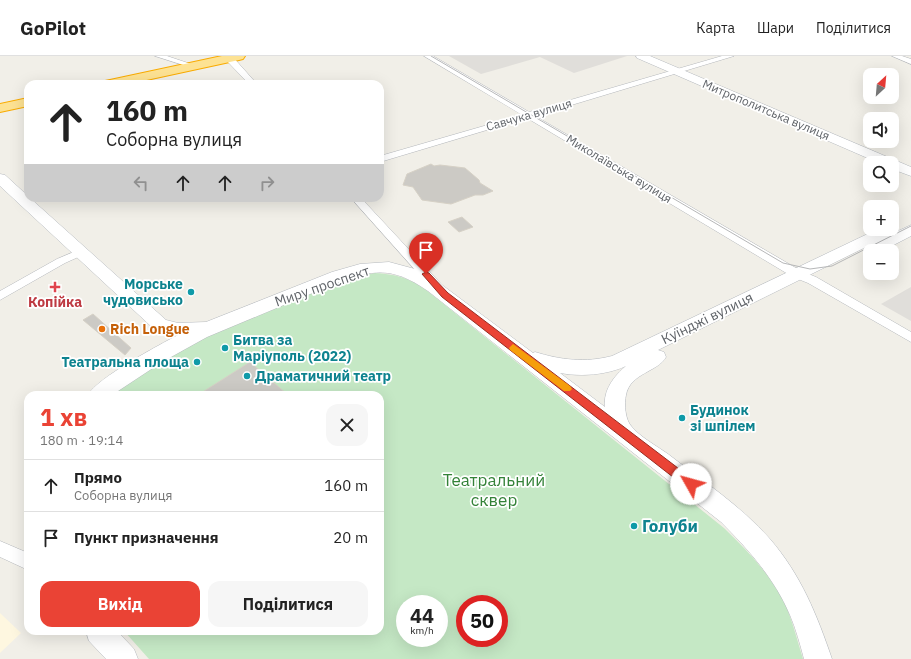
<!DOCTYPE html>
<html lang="uk">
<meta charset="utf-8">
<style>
:root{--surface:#fff;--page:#f6f6f6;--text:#222;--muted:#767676;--line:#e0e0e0;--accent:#ea4335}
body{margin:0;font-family:"IBM Plex Sans",sans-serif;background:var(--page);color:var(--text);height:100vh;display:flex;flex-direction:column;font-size:15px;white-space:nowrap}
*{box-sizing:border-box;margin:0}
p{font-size:13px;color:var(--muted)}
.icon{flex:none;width:22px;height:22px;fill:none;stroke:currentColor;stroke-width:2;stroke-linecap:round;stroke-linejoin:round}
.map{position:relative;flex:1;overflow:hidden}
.drawer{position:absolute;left:24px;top:335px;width:360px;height:244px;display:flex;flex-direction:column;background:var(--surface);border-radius:12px;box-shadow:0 4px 16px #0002}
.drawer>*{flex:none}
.top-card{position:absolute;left:24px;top:24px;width:360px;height:122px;border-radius:12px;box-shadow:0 4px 16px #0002;background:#fff;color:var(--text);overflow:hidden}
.needle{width:26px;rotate:26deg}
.tools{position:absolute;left:863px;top:12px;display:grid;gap:8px}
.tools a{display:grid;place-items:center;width:36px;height:36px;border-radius:8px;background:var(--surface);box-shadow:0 4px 16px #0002;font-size:20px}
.speed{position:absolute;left:396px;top:539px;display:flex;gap:8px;font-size:20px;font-weight:700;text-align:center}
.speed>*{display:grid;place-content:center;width:52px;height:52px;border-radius:50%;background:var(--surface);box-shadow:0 4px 16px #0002;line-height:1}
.speed small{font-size:10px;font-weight:400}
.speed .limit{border:6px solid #d22;background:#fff;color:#111}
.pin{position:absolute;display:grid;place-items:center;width:34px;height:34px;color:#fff;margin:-41px -17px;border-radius:50% 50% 50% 0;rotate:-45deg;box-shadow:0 0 4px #0007}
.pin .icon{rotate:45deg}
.me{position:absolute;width:44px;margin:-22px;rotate:308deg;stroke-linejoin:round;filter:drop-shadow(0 0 3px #0008)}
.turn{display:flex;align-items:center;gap:14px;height:84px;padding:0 16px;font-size:18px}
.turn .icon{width:52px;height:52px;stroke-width:2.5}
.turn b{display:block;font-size:28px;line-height:34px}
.lanes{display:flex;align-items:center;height:38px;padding:0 16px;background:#0003;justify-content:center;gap:20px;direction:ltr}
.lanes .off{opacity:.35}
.round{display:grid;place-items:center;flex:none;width:42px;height:42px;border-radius:12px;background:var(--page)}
.overview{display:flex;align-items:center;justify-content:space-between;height:68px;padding:0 16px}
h1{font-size:24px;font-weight:700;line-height:30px;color:var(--accent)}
.cta{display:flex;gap:8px;margin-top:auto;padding:8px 16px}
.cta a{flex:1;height:46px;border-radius:12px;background:var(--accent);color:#fff;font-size:16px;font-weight:700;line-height:46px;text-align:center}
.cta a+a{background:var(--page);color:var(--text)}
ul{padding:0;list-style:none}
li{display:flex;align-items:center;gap:12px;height:52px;padding:0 16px;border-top:1px solid var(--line)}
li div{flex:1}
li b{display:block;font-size:15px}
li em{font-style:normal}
header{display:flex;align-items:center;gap:24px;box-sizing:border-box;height:56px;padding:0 20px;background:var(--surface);border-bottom:1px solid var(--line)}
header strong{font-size:19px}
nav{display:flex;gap:22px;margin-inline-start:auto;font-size:14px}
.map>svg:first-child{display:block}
.commercial{fill:#fef7e0}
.industrial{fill:#e0deda}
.green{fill:#c5e8c5;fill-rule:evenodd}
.building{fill:#cccac5;stroke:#d6d1c6}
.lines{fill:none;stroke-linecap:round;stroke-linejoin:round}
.street-casing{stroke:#b5b8bc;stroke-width:1}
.secondary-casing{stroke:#b6babf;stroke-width:1}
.highway-casing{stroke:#f9ab00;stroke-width:2}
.street{fill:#fff;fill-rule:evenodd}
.secondary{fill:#fff;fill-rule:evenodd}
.highway{fill:#fde293;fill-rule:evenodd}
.tram{stroke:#b6b7b8;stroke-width:1}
.route{fill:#ea4335;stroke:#982c22}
.slow{fill:#f59e0b}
.health-dot{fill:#e0444e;stroke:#fff;stroke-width:1.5}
.culture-dot{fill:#0f9aa8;stroke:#fff;stroke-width:1.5}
.food-dot{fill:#e8710a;stroke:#fff;stroke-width:1.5}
.labels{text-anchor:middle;stroke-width:3.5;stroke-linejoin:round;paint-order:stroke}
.far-street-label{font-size:12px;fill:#5f6368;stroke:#fff}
.culture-label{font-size:14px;font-weight:bold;fill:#0d838f;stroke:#fff;text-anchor:start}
.street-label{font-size:14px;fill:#5f6368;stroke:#fff}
.health-label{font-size:14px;font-weight:bold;fill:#be3a42;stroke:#fff}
.food-label{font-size:14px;font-weight:bold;fill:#c56008;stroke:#fff;text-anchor:start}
.near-park-label{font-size:17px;fill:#348238;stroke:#fff}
.near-culture-label{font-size:17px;font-weight:bold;fill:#0d838f;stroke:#fff;text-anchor:start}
</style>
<header>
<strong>GoPilot</strong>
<nav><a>Карта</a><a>Шари</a><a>Поділитися</a></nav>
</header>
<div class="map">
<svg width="911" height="603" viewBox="0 0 911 603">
<rect width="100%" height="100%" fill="#f1efe8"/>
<path class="commercial" d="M0 557 21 577 0 597Z"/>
<path class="industrial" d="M449 0H627L574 17 540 1 481 18Z
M911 231V265L881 248Z"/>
<path class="green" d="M375 217C395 218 409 222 425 233L724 472C750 497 774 522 788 555 794 571 798 587 803 603H149L124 575H380V339H109L195 286 345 223ZM405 548H439V582H405ZM465 548H499V582H465Z"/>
<path class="building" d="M431 108 434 110 440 109 465 112 479 124 480 127 493 135 483 139H475L451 148 422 144 413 131 403 129 407 118Z
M462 161 473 171 459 176 448 166Z
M93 258 131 292 125 299 83 264Z
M250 306 288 339H198Z"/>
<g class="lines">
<g class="street-casing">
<path id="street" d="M155 0H167L197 10 193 12Z
M226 0H232L257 28H249L226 4Z
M424 0H433L529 56 722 0H734L535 60 801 215 816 221 911 276V286L808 227 793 221 527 62 380 106V100L522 59Z
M892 0H902L911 3V8Z
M351 142H361L442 229 444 232 442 235H434Z
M81 193 86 196 85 198 65 207 0 244V235L57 203Z
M0 485 28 497V514L0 501Z"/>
</g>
<g class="secondary-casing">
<path id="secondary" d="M636 0H650L911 111V120L892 113V107H879L637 2Z
M0 118 5 119 28 140V142H30L166 264 178 267 206 266 332 216 360 208 389 206 415 213 434 223 533 297 535 296C561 304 585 307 612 300L878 173H892V169L895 170 898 173 896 176 911 169V180L884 194H872L870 191 872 188 658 294 664 296 666 301C658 316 630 317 626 339 624 348 625 364 632 371 639 380 658 391 668 398 703 425 741 450 770 483 801 519 817 559 832 603H804C800 588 796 573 790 559 775 523 748 493 721 466L428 235C392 210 373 213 334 228L207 281 162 306 112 339H88C97 322 159 289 178 279L154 273 0 130ZM626 310C614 320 603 334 605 351L560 317C581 321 607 319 626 310Z
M86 575H117L134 593 138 603H106L89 585Z"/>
</g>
<g class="highway-casing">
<path id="highway" d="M222 0H245L243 3 239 4 128 28H104L105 25 110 24Z
M28 42V50L0 56V48Z"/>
</g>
<use href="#street" class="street"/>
<use href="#secondary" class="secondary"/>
<use href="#highway" class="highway"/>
<path class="tram" d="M431 0 783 207 810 213 832 210 911 170"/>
</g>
<path class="route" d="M426 216 429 217 448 237 695 425 697 428 695 432 691 433 687 432 442 241 422 218Z"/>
<path class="slow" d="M513 288 570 330 572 333 570 335H564L510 294 509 292Z"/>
<path class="health-dot" d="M53 225h4v4h4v4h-4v4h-4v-4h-4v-4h4z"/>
<g class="culture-dot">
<circle cx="191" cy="236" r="4"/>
<circle cx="225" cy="292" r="4"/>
<circle cx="197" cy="306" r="4"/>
<circle cx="247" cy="320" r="4"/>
<circle cx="682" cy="362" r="4"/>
<circle cx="634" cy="470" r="4"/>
</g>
<circle class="food-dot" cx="102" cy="273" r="4"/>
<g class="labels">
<g class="far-street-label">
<text transform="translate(766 54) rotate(23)" y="4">Митрополитська вулиця</text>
<text transform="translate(529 59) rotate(-16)" y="4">Савчука вулиця</text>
<text transform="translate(619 113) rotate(31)" y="4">Миколаївська вулиця</text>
</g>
<g class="culture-label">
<text x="183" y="233" text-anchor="end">Морське<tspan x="183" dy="16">чудовисько</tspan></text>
<text x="233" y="289">Битва за<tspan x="233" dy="16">Маріуполь (2022)</tspan></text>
<text x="189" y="311" text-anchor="end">Театральна площа</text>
<text x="255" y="325">Драматичний театр</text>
<text x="690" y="359">Будинок<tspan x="690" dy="16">зі шпілем</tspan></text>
</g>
<g class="street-label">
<text transform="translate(322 230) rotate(-19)" y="5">Миру проспект</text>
<text transform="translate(707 262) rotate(-26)" y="5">Куїнджі вулиця</text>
</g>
<g class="health-label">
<text x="55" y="251">Копійка</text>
</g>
<g class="food-label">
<text x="110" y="278">Rich Longue</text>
</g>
<g class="near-park-label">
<text x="494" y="430">Театральний<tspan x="494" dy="20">сквер</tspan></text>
</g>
<g class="near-culture-label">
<text x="642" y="476">Голуби</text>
</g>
</g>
</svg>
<div class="tools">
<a><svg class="needle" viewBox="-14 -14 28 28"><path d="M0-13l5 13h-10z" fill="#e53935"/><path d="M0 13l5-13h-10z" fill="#767676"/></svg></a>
<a><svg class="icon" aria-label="sound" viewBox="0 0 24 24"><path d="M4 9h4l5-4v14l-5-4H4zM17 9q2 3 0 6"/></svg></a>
<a><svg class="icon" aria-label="search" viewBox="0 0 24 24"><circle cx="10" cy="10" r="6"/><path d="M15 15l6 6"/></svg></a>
<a>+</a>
<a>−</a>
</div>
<div class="speed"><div>44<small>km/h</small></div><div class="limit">50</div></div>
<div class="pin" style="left:426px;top:218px;background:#d93025"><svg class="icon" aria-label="arrive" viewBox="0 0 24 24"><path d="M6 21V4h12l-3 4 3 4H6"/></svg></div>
<svg class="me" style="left:691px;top:428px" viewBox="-20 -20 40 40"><circle r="19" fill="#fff"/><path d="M0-13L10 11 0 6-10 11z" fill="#ea4335"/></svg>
<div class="top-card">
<div class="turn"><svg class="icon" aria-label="ahead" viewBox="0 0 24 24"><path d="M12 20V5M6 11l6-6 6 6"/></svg><div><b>160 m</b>Соборна вулиця</div></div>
<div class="lanes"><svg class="icon off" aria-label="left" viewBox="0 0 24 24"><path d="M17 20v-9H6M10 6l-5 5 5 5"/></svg><svg class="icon" aria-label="ahead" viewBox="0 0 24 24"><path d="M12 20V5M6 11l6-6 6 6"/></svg><svg class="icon" aria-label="ahead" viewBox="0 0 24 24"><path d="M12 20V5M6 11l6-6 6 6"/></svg><svg class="icon off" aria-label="right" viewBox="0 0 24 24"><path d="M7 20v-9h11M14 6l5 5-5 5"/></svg></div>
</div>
<section class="drawer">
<div class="overview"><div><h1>1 хв</h1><p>180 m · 19:14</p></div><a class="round"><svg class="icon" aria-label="close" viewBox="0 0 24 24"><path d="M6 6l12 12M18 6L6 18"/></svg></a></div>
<ul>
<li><svg class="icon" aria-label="ahead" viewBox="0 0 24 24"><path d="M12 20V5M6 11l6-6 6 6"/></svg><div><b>Прямо</b><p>Соборна вулиця</p></div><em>160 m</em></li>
<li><svg class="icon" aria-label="arrive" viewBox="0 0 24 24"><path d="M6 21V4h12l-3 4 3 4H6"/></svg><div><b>Пункт призначення</b></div><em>20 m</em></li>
</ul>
<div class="cta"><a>Вихід</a><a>Поділитися</a></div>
</section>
</div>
